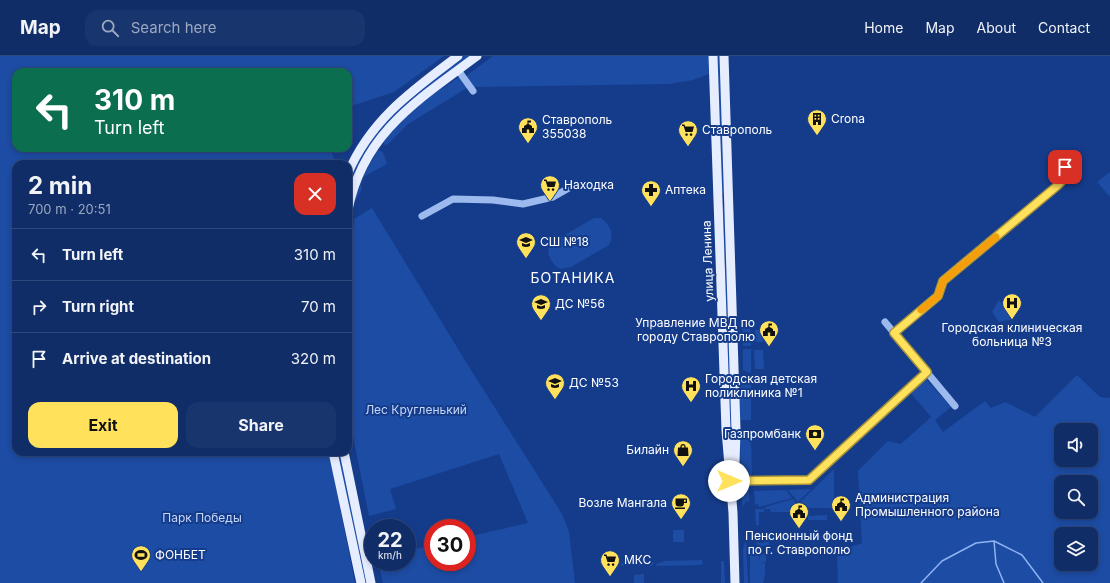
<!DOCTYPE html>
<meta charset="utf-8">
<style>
:root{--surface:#102d68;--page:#19356e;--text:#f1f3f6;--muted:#9ca8c0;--line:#30497c;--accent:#ffe15c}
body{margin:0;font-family:Inter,sans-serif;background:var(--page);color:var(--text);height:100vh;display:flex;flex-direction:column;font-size:15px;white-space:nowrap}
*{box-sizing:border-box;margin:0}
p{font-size:13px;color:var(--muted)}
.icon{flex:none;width:22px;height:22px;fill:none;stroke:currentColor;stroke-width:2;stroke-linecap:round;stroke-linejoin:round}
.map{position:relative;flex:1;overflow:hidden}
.sheet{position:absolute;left:12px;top:104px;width:340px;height:296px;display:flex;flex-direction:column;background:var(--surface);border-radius:12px;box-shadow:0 2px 6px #0003,0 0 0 1px var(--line)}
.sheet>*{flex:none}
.top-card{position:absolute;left:12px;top:12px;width:340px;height:84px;border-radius:12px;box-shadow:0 2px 6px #0003,0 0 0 1px var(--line);background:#0b6e4f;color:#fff;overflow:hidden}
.controls{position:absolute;left:1054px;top:367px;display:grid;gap:8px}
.controls a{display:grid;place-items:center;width:44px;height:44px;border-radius:8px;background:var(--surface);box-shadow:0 2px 6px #0003,0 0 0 1px var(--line);font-size:20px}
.speed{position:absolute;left:364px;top:463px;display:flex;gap:8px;font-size:20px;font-weight:700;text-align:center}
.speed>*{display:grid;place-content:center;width:52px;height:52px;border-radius:50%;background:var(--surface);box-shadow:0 2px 6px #0003,0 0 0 1px var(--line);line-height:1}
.speed small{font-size:10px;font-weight:400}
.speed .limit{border:6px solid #d22;background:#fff;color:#111}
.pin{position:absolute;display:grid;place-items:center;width:34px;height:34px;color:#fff;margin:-17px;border-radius:8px;box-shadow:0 2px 6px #0006}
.me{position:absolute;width:44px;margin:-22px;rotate:90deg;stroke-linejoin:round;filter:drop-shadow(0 0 3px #0008)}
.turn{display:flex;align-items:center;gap:14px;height:84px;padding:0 16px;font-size:18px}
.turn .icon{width:52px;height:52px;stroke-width:2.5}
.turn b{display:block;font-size:28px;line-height:34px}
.round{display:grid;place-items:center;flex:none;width:42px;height:42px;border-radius:12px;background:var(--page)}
.overview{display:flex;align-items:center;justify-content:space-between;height:68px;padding:0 16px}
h1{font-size:24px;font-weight:700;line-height:30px}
.button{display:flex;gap:8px;margin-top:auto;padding:8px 16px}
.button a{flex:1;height:46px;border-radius:12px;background:var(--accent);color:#111;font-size:16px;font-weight:700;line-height:46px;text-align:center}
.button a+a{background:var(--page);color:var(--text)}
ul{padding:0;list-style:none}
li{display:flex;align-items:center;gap:12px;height:52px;padding:0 16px;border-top:1px solid var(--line)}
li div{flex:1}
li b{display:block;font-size:15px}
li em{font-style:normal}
header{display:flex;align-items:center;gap:24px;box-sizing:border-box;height:56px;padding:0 20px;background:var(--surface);border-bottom:1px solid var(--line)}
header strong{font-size:19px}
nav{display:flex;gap:22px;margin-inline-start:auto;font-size:14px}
.search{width:280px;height:36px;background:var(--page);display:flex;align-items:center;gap:10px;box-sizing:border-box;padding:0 14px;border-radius:12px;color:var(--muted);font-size:15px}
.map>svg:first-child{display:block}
.green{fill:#1d4ca4;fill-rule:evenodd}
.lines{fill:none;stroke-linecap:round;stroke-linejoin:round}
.stream{stroke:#90b3f2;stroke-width:1.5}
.minor{stroke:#9dbaef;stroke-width:7}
.major{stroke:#e6edff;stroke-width:9}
.route-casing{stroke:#a6923c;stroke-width:10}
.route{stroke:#ffe15c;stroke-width:7}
.slow{stroke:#f59e0b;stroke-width:7}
.labels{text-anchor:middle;stroke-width:4;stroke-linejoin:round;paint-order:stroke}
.poi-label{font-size:12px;fill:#fff;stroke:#153c8b;text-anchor:start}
.street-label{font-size:12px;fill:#fff;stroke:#153c8b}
.park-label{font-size:12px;fill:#c4d7fb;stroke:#153c8b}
.quarter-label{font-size:14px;letter-spacing:1px;fill:#fff;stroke:#153c8b}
</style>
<header>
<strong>Map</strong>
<div class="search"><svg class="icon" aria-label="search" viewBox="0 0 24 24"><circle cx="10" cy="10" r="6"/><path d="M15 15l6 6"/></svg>Search here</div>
<nav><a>Home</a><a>Map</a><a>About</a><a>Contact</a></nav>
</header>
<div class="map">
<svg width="1110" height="527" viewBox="0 0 1110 527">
<rect width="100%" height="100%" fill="#153c8b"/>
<path class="green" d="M0 0H444L394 36 348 51V16H16V92H330L333 101 341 108H16V396H329L355 527H0Z
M465 0H472C416 41 369 69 348 139 348 81 423 31 465 0Z
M493 0H708L709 18 693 24 669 28 474 31 466 20Z
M717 0H720L724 137H721Z
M459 21 467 32 408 68 388 88 384 89V82L419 48Z
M378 94 383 96 387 108 365 120 361 128 362 133 356 144 354 145 367 113Z
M1110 116V141L1097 126Z
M723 151H725L733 374 731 397Z
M372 152 466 306 562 458 569 476 575 527H383L378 506H407V489L409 494 433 489V506H467V481L528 467 499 398 390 433 396 453 369 460 349 360 352 189 354 163Z
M594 162H601C610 169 615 178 609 189L571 211 560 213C551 207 544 196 551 187Z
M999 244 1013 263 999 266 992 256Z
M745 270H750L751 290H743L742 272Z
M755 274H763V286H755Z
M743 293H751V317L747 316 743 314Z
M754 294H763L764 313H755Z
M1077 319 1100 341 1110 342V527H838L837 496 862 487 858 415 888 385 901 388 931 361 910 336 925 322 951 351 935 364 943 376 985 345 991 352 1005 346 1035 361ZM1061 374H1091V404H1061ZM1061 426H1091V456H1061ZM1061 478H1091V508H1061Z
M738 321H751V364H739Z
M740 381H751L752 422 745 421 741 418Z
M337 396H340L367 527H364Z
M834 413V452H809L799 447Z
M752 427V430L749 431V445L745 446 744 451 742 447V432L745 428Z
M811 433 798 446 788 434Z
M786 434 792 442 759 451 758 448 755 449 754 435Z
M793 443 797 448 790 456H771L770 453H765V451Z
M798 449 805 452V466H799Z
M755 453H764V456H759V469H756Z
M827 459V464H808V460Z
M388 465 399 472H373V480L371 470Z
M673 474H684V486H673Z
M756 479H759V487H764V479H769V490H757Z
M746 485 748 527H744L743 492Z
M755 494 759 499 760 506V498H766V506H762L765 507V518L763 527H750V498Z
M702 504 703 508 700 509 657 510 656 508 665 505Z
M721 505H724L725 527H721Z
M654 506 652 510H621L622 507Z
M644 518V527H634V519Z"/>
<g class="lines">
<path class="stream" d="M994 485 996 508 1004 527
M921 527 942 505 976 487 994 485 1022 499 1043 527"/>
<path class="minor" d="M458 14 473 35
M422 160 453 143 493 144 523 148 553 141 569 132
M885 266 955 350
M894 277 937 240 943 225 1057 130 1064 119 1067 98
M731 425 809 424 927 316"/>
<path class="major" d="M713 0 726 374 733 457 735 527
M724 0 736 374 734 441
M348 117C371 63 413 34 458 0
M348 154C363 77 418 44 477 0
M333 396 361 527
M344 396 371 527"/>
</g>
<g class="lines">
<g class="route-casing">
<path id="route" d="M729 425 809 424 916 326 927 316 894 277 938 240 943 225 1057 130 1061 126 1065 111"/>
</g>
<use href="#route" class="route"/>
<path class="slow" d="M921 254 938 240 943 225 996 181"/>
</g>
<defs>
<g id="building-pin" transform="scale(1)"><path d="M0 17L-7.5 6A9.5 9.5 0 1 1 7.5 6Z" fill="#ffe15c" stroke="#153c8b"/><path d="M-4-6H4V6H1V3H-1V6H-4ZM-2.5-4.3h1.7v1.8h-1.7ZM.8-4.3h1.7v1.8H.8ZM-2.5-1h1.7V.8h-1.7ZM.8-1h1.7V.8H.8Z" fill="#111"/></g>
<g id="civic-pin" transform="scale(1)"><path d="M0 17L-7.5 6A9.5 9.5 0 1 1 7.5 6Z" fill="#ffe15c" stroke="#153c8b"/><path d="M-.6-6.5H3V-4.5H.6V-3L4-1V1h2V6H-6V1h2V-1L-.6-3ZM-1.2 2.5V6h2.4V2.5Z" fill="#111"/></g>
<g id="supermarket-pin" transform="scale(1)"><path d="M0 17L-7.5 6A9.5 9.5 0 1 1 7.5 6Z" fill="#ffe15c" stroke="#153c8b"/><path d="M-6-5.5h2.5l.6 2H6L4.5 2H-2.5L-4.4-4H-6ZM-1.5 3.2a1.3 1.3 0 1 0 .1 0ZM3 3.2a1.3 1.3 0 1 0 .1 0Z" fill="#111"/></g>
<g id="pharmacy-pin" transform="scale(1)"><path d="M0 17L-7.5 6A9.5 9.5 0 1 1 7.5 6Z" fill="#ffe15c" stroke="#153c8b"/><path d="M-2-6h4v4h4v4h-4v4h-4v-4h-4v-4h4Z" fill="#111"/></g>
<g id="school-pin" transform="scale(1)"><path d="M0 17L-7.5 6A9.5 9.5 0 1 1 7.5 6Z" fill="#ffe15c" stroke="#153c8b"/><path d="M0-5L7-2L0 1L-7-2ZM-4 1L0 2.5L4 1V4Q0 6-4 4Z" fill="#111"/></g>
<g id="hospital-pin" transform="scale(1)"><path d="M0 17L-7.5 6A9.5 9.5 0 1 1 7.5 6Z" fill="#ffe15c" stroke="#153c8b"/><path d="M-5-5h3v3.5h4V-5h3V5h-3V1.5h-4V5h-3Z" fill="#111"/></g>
<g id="bank-pin" transform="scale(1)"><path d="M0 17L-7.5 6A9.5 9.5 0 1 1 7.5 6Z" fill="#ffe15c" stroke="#153c8b"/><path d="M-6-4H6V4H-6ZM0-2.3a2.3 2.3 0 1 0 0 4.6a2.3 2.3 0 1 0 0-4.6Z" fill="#111"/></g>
<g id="shop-pin" transform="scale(1)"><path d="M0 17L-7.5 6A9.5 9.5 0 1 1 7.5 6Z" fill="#ffe15c" stroke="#153c8b"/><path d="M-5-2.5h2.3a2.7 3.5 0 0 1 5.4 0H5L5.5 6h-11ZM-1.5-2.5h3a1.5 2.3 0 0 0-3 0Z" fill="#111"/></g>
<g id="cafe-pin" transform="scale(1)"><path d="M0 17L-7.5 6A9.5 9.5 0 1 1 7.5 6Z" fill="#ffe15c" stroke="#153c8b"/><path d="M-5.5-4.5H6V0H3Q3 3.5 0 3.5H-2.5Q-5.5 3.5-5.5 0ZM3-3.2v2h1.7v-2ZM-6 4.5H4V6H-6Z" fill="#111"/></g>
<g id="stadium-pin" transform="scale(1)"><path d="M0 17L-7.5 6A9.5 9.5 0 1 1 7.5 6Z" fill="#ffe15c" stroke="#153c8b"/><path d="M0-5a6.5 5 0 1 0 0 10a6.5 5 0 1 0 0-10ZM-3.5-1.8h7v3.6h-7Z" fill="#111"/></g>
</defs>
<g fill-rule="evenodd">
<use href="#building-pin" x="817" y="63"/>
<use href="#civic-pin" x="528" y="71"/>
<use href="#supermarket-pin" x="688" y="74"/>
<use href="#supermarket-pin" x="550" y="129"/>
<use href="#pharmacy-pin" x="651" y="134"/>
<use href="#school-pin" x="526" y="186"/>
<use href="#hospital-pin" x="1012" y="247"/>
<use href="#school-pin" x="541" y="248"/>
<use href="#civic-pin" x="769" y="274"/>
<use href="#school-pin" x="555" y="327"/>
<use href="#hospital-pin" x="691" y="330"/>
<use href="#bank-pin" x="815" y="378"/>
<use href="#shop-pin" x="683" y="394"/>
<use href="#cafe-pin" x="681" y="447"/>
<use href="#civic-pin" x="841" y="449"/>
<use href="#civic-pin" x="799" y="456"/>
<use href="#stadium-pin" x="141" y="499"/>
<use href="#supermarket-pin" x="610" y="504"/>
</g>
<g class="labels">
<g class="poi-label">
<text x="831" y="67">Crona</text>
<text x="542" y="68">Ставрополь<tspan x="542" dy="14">355038</tspan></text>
<text x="702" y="78">Ставрополь</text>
<text x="564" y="133">Находка</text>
<text x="665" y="138">Аптека</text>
<text x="540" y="190">СШ №18</text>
<text x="555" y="252">ДС №56</text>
<text x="755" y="271" text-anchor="end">Управление МВД по<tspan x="755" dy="14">городу Ставрополю</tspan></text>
<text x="1012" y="276" text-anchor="middle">Городская клиническая<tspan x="1012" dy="14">больница №3</tspan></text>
<text x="705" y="327">Городская детская<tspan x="705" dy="14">поликлиника №1</tspan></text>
<text x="569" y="331">ДС №53</text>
<text x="801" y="382" text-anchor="end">Газпромбанк</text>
<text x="669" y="398" text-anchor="end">Билайн</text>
<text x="855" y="446">Администрация<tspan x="855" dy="14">Промышленного района</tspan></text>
<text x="667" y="451" text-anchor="end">Возле Мангала</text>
<text x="799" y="484" text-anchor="middle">Пенсионный фонд<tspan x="799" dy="14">по г. Ставрополю</tspan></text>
<text x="155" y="503">ФОНБЕТ</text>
<text x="624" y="508">МКС</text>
</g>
<g class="street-label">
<text transform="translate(708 205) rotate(-92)" y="4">улица Ленина</text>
</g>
<g class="park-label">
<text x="416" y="358">Лес Кругленький</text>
<text x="202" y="466">Парк Победы</text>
</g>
<g class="quarter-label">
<text x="573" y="227">БОТАНИКА</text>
</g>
</g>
</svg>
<div class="controls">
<a><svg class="icon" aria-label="sound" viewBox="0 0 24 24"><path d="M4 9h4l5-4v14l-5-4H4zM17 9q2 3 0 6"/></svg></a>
<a><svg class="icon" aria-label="search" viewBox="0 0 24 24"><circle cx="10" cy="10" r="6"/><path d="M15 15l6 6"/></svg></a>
<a><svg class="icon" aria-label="layers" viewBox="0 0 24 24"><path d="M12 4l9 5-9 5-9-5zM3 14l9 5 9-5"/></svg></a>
</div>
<div class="speed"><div>22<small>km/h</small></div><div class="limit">30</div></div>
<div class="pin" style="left:1065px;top:111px;background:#d93025"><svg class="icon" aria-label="arrive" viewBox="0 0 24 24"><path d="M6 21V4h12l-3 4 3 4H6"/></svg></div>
<svg class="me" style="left:729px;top:425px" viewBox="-20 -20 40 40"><circle r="19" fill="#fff"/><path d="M0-13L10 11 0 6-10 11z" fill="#ffe15c"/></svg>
<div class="top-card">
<div class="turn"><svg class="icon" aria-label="left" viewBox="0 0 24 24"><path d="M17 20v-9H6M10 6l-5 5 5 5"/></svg><div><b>310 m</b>Turn left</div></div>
</div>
<section class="sheet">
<div class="overview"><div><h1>2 min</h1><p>700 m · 20:51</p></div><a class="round" style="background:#d93025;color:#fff"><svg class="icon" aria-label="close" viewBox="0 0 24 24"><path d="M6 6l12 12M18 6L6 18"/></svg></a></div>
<ul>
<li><svg class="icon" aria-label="left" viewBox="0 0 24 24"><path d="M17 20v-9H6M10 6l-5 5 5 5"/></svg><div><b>Turn left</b></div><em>310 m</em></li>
<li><svg class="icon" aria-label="right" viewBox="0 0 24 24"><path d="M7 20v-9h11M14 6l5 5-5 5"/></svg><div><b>Turn right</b></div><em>70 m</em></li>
<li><svg class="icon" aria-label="arrive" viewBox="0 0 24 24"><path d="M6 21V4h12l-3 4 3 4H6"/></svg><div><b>Arrive at destination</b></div><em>320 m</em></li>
</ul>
<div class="button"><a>Exit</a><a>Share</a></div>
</section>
</div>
